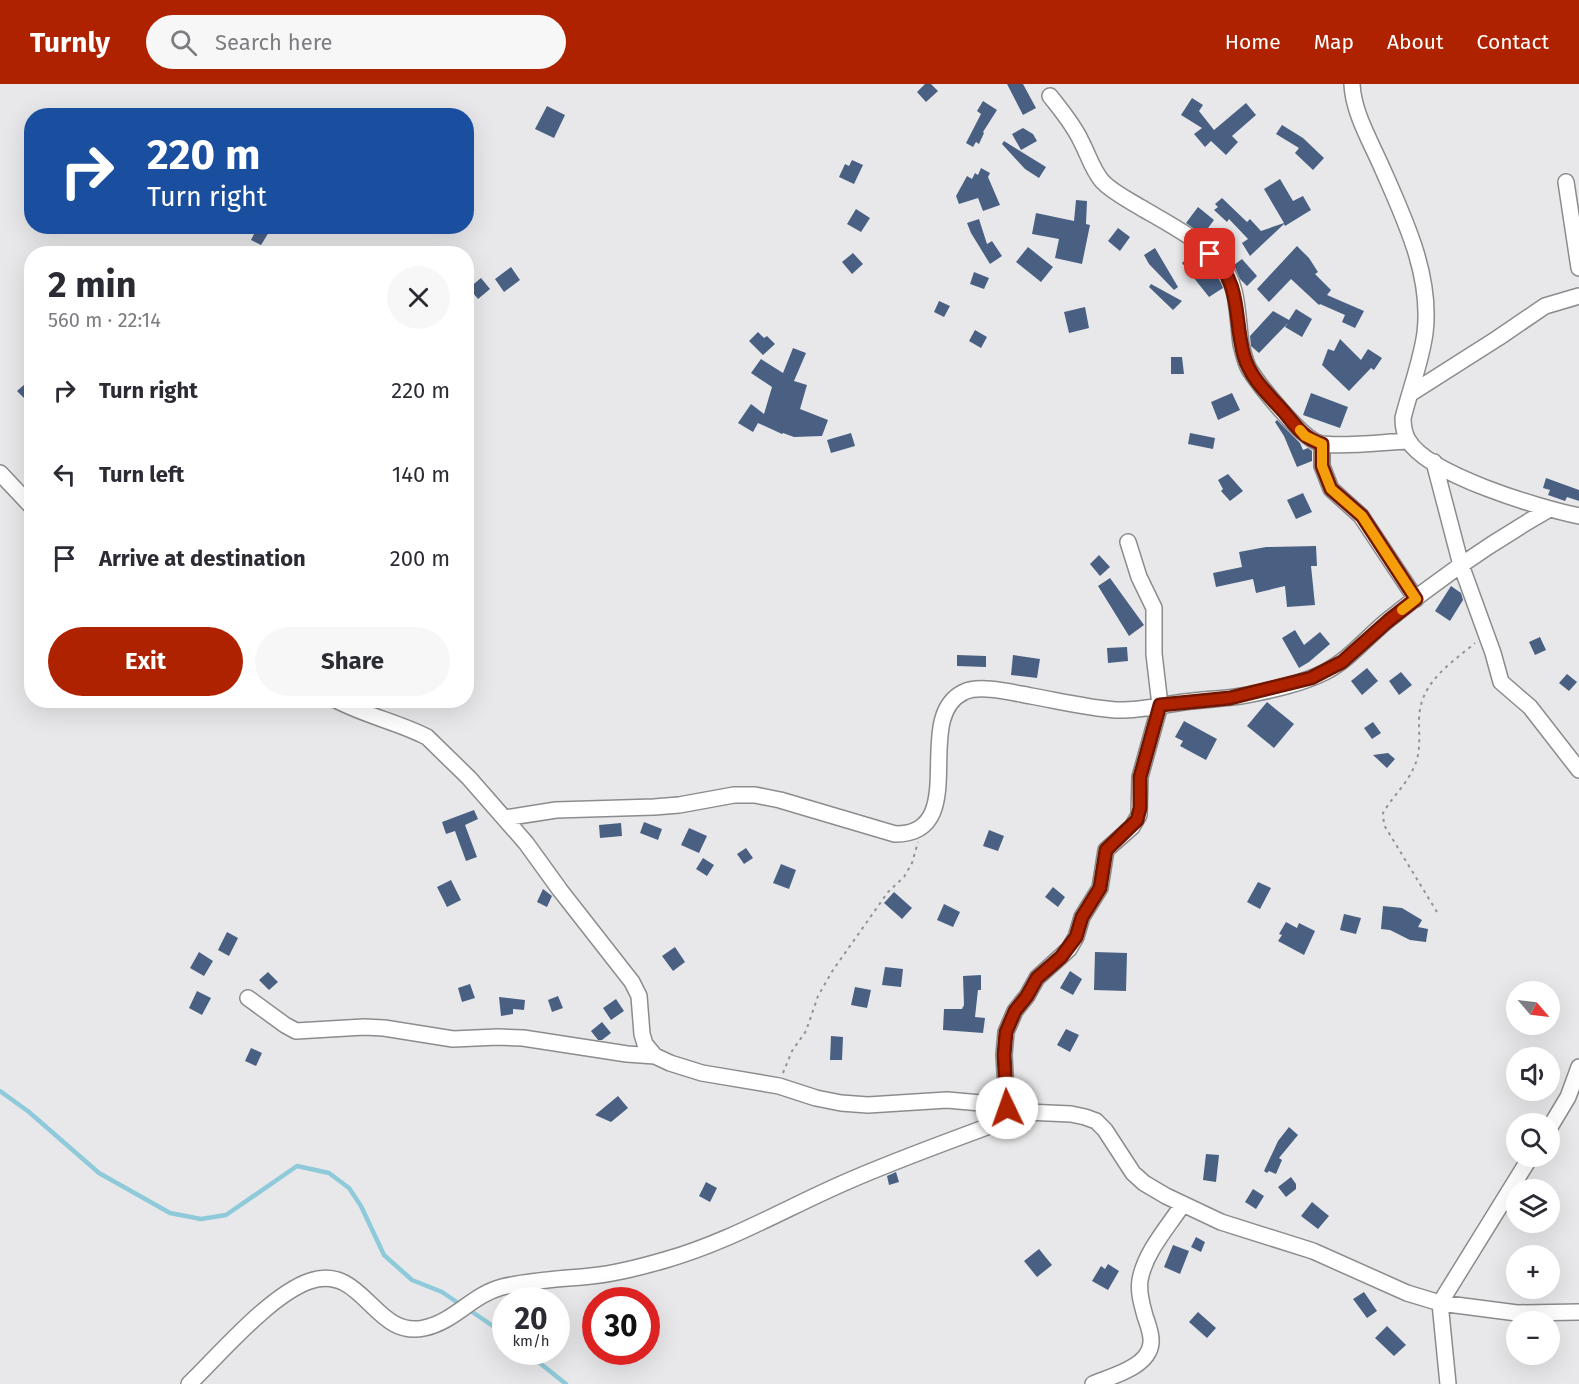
<!DOCTYPE html>
<meta charset="utf-8">
<style>
:root{--surface:#fff;--page:#f7f7f7;--text:#2b2b33;--muted:#7c7c81;--accent:#af2200}
body{margin:0;font-family:"Fira Sans",sans-serif;background:var(--page);color:var(--text);height:100vh;display:flex;flex-direction:column;font-size:22px;white-space:nowrap}
*{box-sizing:border-box;margin:0}
p{font-size:20px;color:var(--muted)}
.icon{flex:none;width:33px;height:33px;fill:none;stroke:currentColor;stroke-width:2;stroke-linecap:round;stroke-linejoin:round}
.map{position:relative;flex:1;overflow:hidden}
.panel{position:absolute;left:24px;top:162px;width:450px;height:462px;display:flex;flex-direction:column;background:var(--surface);border-radius:24px;box-shadow:0 6px 24px #0002}
.panel>*{flex:none}
.banner{position:absolute;left:24px;top:24px;width:450px;height:126px;border-radius:24px;box-shadow:0 6px 24px #0002;background:#1a4fa0;color:#fff;overflow:hidden}
.needle{width:39px;rotate:118deg}
.buttons{position:absolute;left:1506px;top:897px;display:grid;gap:12px}
.buttons a{display:grid;place-items:center;width:54px;height:54px;border-radius:50%;background:var(--surface);box-shadow:0 6px 24px #0002;font-size:30px}
.speed{position:absolute;left:492px;top:1203px;display:flex;gap:12px;font-size:30px;font-weight:700;text-align:center}
.speed>*{display:grid;place-content:center;width:78px;height:78px;border-radius:50%;background:var(--surface);box-shadow:0 6px 24px #0002;line-height:1}
.speed small{font-size:15px;font-weight:400}
.speed .limit{border:9px solid #d22;background:#fff;color:#111}
.pin{position:absolute;display:grid;place-items:center;width:51px;height:51px;color:#fff;margin:-26px;border-radius:12px;box-shadow:0 3px 9px #0006}
.me{position:absolute;width:66px;margin:-33px;rotate:357deg;stroke-linejoin:round;filter:drop-shadow(0 0 4px #0008)}
.turn{display:flex;align-items:center;gap:21px;height:126px;padding:0 24px;font-size:27px}
.turn .icon{width:78px;height:78px;stroke-width:2.5}
.turn b{display:block;font-size:42px;line-height:51px}
.round{display:grid;place-items:center;flex:none;width:63px;height:63px;border-radius:32px;background:var(--page)}
.summary{display:flex;align-items:center;justify-content:space-between;height:102px;padding:0 24px}
h1{font-size:36px;font-weight:700;line-height:45px}
.button{display:flex;gap:12px;margin-top:auto;padding:12px 24px}
.button a{flex:1;height:69px;border-radius:36px;background:var(--accent);color:#fff;font-size:24px;font-weight:700;line-height:69px;text-align:center}
.button a+a{background:var(--page);color:var(--text)}
ul{padding:0;list-style:none}
li{display:flex;align-items:center;gap:18px;height:84px;padding:0 24px}
li div{flex:1}
li b{display:block;font-size:22px}
li em{font-style:normal}
header{display:flex;align-items:center;gap:36px;box-sizing:border-box;height:84px;padding:0 30px;background:var(--accent);color:#fff}
header strong{font-size:28px}
nav{display:flex;gap:33px;margin-inline-start:auto;font-size:21px}
.search{width:420px;height:54px;background:var(--page);display:flex;align-items:center;gap:15px;box-sizing:border-box;padding:0 21px;border-radius:33px;color:var(--muted);font-size:22px}
.map>svg:first-child{display:block}
.lines{fill:none;stroke-linecap:round;stroke-linejoin:round}
.stream{stroke:#8fcada;stroke-width:4.5}
.building{fill:#496083}
.street-casing{stroke:#8b8c8d;stroke-width:18}
.path{stroke:#929293;stroke-width:2;stroke-dasharray:3 4.5;stroke-linecap:butt}
.street{stroke:#fff;stroke-width:15}
.route-casing{stroke:#721600;stroke-width:15}
.route{stroke:#af2200;stroke-width:10}
.slow{stroke:#f59e0b;stroke-width:10}
</style>
<header>
<strong>Turnly</strong>
<div class="search"><svg class="icon" aria-label="search" viewBox="0 0 24 24"><circle cx="10" cy="10" r="6"/><path d="M15 15l6 6"/></svg>Search here</div>
<nav><a>Home</a><a>Map</a><a>About</a><a>Contact</a></nav>
</header>
<div class="map">
<svg width="1579" height="1300" viewBox="0 0 1579 1300">
<rect width="100%" height="100%" fill="#e8e8ea"/>
<g class="lines">
<path class="stream" d="M0 1007 29 1028 99 1089 170 1129 201 1135 226 1131 297 1082 329 1089 349 1104 361 1122 384 1171 412 1196 442 1208 461 1221
M468 1225 506 1251
M526 1268 566 1300"/>
</g>
<path class="building" d="M925 0H931L938 7 926 18 917 8Z
M1007 0H1023L1036 24 1023 31Z
M1192 14 1203 21 1199 27 1214 46 1246 19 1256 31 1232 52 1238 58 1226 71 1211 57 1205 63 1194 50 1202 44 1181 31Z
M983 17 997 26 983 48 984 49 979 60 976 58 973 63 966 59 981 30 977 27Z
M547 22 565 31 554 54 535 45Z
M1282 41 1303 54 1324 74 1313 86 1295 69 1299 64 1276 50Z
M1023 44 1033 50 1037 57 1021 66 1012 50Z
M1004 57 1046 83 1039 94 1025 85 1002 60Z
M852 76 863 81 854 100 839 93 845 80 849 82Z
M981 84 990 89 988 93 1000 121 983 127 978 114 959 120 956 112 967 92 972 95 975 89 978 91Z
M1280 95 1293 117 1303 112 1311 126 1285 142 1284 140 1250 172 1242 159 1248 155 1229 135 1227 138 1214 126 1218 123 1215 120 1222 114 1247 138 1250 135 1261 147 1284 139 1264 105Z
M1076 116 1087 117 1086 140 1090 141 1082 180 1055 174 1059 155 1032 150 1036 129 1074 137Z
M1198 123 1214 136 1203 151 1186 139Z
M856 125 870 134 861 148 847 140Z
M979 135 987 160 992 157 1002 172 990 180 971 149 967 139Z
M258 142 269 148 261 161 251 156Z
M1118 144 1130 153 1120 167 1108 157Z
M1297 162 1309 174 1318 188 1315 190 1331 206 1327 211 1364 227 1355 244 1342 238 1345 231 1320 220 1319 221 1291 195 1269 218 1257 205Z
M1028 163 1053 183 1041 198 1016 178Z
M1155 164 1178 203 1174 206 1149 180 1144 171Z
M853 169 863 180 852 190 842 178Z
M1194 169 1211 190 1215 188 1221 199 1223 204 1209 213 1182 179Z
M1242 175 1257 192 1247 202 1240 195 1234 181Z
M511 183 520 196 504 208 495 195Z
M974 188 989 194 984 205 970 200Z
M481 194 490 205 478 215 469 204Z
M1151 200 1182 217 1173 226 1149 203Z
M939 217 950 222 944 233 934 228Z
M1085 223 1089 244 1069 249 1064 228Z
M1296 225 1312 235 1302 253 1285 243 1288 239 1259 269 1251 262 1250 252 1273 227 1289 236Z
M975 246 987 253 981 264 969 257Z
M758 248 764 254 767 252 775 260 763 271 749 257Z
M1340 255 1361 276 1368 265 1382 274 1374 286 1371 284 1349 307 1322 281 1328 265 1334 267Z
M793 264 806 269 794 297 807 301 800 325 828 336 822 352 794 353 783 349 782 350 758 339 753 348 738 339 751 320 764 330 772 303 751 289 761 275 783 289Z
M1171 273H1182L1184 290H1171Z
M32 294V311L26 316 17 307Z
M1232 309 1240 326 1218 336 1211 318Z
M1311 309 1348 323 1340 344 1303 331Z
M1277 336 1300 359 1303 366 1308 364 1312 367V377L1297 383 1284 352 1275 338Z
M851 349 855 362 831 369 827 356Z
M1190 349 1215 354 1213 365 1188 360Z
M1228 390 1243 407 1230 417 1221 407 1223 405 1218 396Z
M1546 394 1579 406V417L1567 413 1565 417 1548 411 1550 406 1543 404Z
M1303 409 1312 428 1296 435 1287 416Z
M1316 462 1317 482H1311L1315 521 1287 523 1285 502 1256 509 1253 495 1216 503 1213 489 1242 483 1239 468 1266 463Z
M1099 471 1110 483 1100 492 1090 480Z
M1110 494 1144 541 1129 552 1098 502Z
M1451 502 1461 509 1463 516 1450 537 1435 527Z
M1295 546 1304 561 1320 548 1330 560 1309 578 1299 584 1282 554Z
M1540 553 1546 566 1535 571 1529 558Z
M1127 563 1128 577 1108 579 1107 564Z
M957 571 986 572V583L957 582Z
M1013 571 1040 575 1037 594 1011 591Z
M1367 584 1378 597 1362 611 1351 597Z
M1401 588 1412 601 1399 611 1389 597Z
M1567 590 1577 598 1569 607 1559 599Z
M1267 618 1294 640 1274 664 1247 642Z
M1184 637 1217 655 1206 676 1180 662 1183 657 1175 653Z
M1373 638 1381 649 1372 655 1364 644Z
M1388 669 1395 675 1387 684 1373 671Z
M474 726 478 735 465 741 477 773 466 777 455 747 446 750 442 738Z
M644 738 662 745 658 756 640 749Z
M621 739 622 752 600 754 599 741Z
M689 744 707 752 699 769 681 761Z
M989 746 1004 752 998 767 983 762Z
M746 764 753 774 744 780 737 770Z
M703 774 714 781 707 792 696 785Z
M781 780 796 786 789 805 773 799Z
M451 796 461 816 447 823 437 803Z
M1258 798 1271 804 1260 825 1247 818Z
M1053 803 1065 813 1058 823 1045 813Z
M543 805 552 812 547 823 537 818Z
M894 808 912 824 902 835 884 819Z
M944 820 960 828 953 843 937 836Z
M1383 822 1402 824 1422 836 1418 843 1428 845 1426 858 1410 856 1390 846 1381 845Z
M1344 830 1361 834 1356 850 1340 846Z
M1286 838 1297 844 1299 839 1315 847 1304 871 1278 857 1282 851 1279 850Z
M227 848 238 854 229 872 218 866Z
M675 863 685 878 673 887 662 872Z
M199 868 213 877 204 892 190 884Z
M1095 868 1127 869 1126 907 1094 906Z
M885 883 903 885 901 903 882 901Z
M1070 887 1082 895 1073 911 1060 904Z
M268 888 278 898 269 906 259 896Z
M981 891V906H978L975 933 985 934 983 949 943 946 944 925H962L964 921 963 892Z
M470 900 475 914 462 918 458 904Z
M855 903 871 906 867 924 851 921Z
M197 907 211 914 202 931 189 924Z
M558 912 563 924 552 928 548 916Z
M499 913 525 916 524 926 513 925V930L501 932Z
M616 915 624 927 611 936 603 924Z
M602 938 611 949 602 956H598L591 947Z
M1066 945 1079 951 1070 968 1057 961Z
M831 952 843 953 842 976H830Z
M251 964 262 969 256 982 245 977Z
M618 1012 628 1024 611 1038 595 1031Z
M1289 1043 1298 1051 1279 1074 1282 1076 1276 1090 1269 1087 1267 1089 1264 1087 1278 1057Z
M1206 1070 1219 1071 1216 1098 1203 1096Z
M896 1088 899 1098 889 1101 887 1092Z
M1291 1093 1296 1100V1105L1286 1113 1278 1103Z
M706 1098 717 1104 710 1118 699 1112Z
M1253 1105 1264 1112 1256 1125 1245 1118Z
M1312 1118 1329 1132 1318 1145 1301 1132Z
M1196 1153 1205 1158 1201 1168 1191 1163Z
M1173 1161 1189 1167 1180 1190 1164 1183Z
M1039 1165 1052 1181 1037 1193 1024 1177Z
M1108 1180 1119 1187 1108 1206 1092 1197 1101 1182 1105 1185Z
M1364 1208 1377 1227 1367 1234 1353 1215Z
M1198 1228 1216 1244 1207 1254 1189 1238Z
M1387 1242 1406 1261 1394 1272 1375 1254Z"/>
<g class="lines">
<g class="street-casing">
<path id="street" d="M1352 0C1353 29 1372 60 1383 86 1405 136 1432 192 1425 249 1421 278 1410 306 1403 334 1403 342 1404 349 1408 356 1428 391 1540 424 1579 432
M1050 12C1061 26 1073 40 1081 57 1088 70 1092 85 1102 97 1112 108 1127 115 1140 123 1167 139 1197 154 1219 177 1239 199 1237 232 1241 260 1243 268 1245 278 1249 285 1260 302 1303 357 1322 360 1345 363 1384 358 1408 357
M1566 98 1579 184
M1410 310 1498 254 1545 222 1579 212
M1322 360V382L1331 405 1361 432 1416 515
M1434 378 1461 481 1493 569 1501 598 1530 623 1579 686
M0 389 32 423
M336 616C366 632 398 638 427 653L469 694 526 759 560 806 632 898 639 912 642 950 645 960 655 972 670 979 702 989 779 1002 816 1014 841 1019 868 1021 947 1016 981 1019 1026 1028 1071 1030 1085 1033 1096 1037 1105 1046 1133 1089 1144 1099 1166 1112 1221 1138 1313 1167 1407 1209 1440 1219 1517 1229 1579 1228
M505 734 556 726 654 723 679 721 734 711H755L780 716 895 750C973 750 910 633 964 608 980 600 1014 609 1031 612 1059 617 1088 624 1116 626 1138 627 1162 621 1184 618 1205 615 1226 615 1247 611 1272 606 1301 600 1325 588 1349 576 1367 553 1388 536 1438 495 1492 458 1548 426
M248 914 285 941 296 947 364 943 384 944 453 955 498 953 523 954 627 970 655 972
M1007 1024 1004 971 1006 948 1015 927 1027 912 1037 894 1069 865 1076 853 1082 833 1100 804 1106 766 1132 743 1139 731 1140 693 1160 621 1154 570V524L1139 493 1128 458
M1550 1043 1568 1013 1579 983
M189 1300C220 1270 271 1210 310 1197 363 1179 374 1255 424 1244 454 1238 472 1211 502 1203 531 1196 562 1195 591 1192 615 1190 641 1183 665 1176 729 1158 786 1124 846 1098 905 1072 967 1051 1026 1028
M1093 1300C1112 1292 1149 1283 1151 1259 1152 1250 1148 1241 1145 1232 1142 1220 1138 1209 1140 1196 1145 1168 1168 1143 1183 1120
M1448 1300 1440 1219 1531 1072"/>
</g>
<path class="path" d="M1437 828 1384 741 1383 729C1392 713 1407 700 1414 683 1421 669 1419 653 1419 637 1419 599 1449 581 1475 559
M783 989 792 967 806 947 818 912 833 886 888 808 904 793 912 779 918 758"/>
<use href="#street" class="street"/>
</g>
<g class="lines">
<g class="route-casing">
<path id="route" d="M1007 1024 1004 971 1006 948 1015 927 1027 912 1037 894 1061 873 1076 853 1082 833 1100 804 1106 766 1137 736 1140 724V693L1160 621 1230 614 1311 594 1342 578 1388 537 1416 515 1362 432 1331 405 1322 382V360C1304 355 1295 341 1284 328 1269 311 1250 294 1244 272 1233 234 1243 200 1210 170"/>
</g>
<use href="#route" class="route"/>
<path class="slow" d="M1300 346 1305 352 1322 360V382L1331 405 1362 432 1416 515 1402 526"/>
</g>
</svg>
<div class="buttons">
<a><svg class="needle" viewBox="-14 -14 28 28"><path d="M0-13l5 13h-10z" fill="#e53935"/><path d="M0 13l5-13h-10z" fill="#7c7c81"/></svg></a>
<a><svg class="icon" aria-label="sound" viewBox="0 0 24 24"><path d="M4 9h4l5-4v14l-5-4H4zM17 9q2 3 0 6"/></svg></a>
<a><svg class="icon" aria-label="search" viewBox="0 0 24 24"><circle cx="10" cy="10" r="6"/><path d="M15 15l6 6"/></svg></a>
<a><svg class="icon" aria-label="layers" viewBox="0 0 24 24"><path d="M12 4l9 5-9 5-9-5zM3 14l9 5 9-5"/></svg></a>
<a>+</a>
<a>−</a>
</div>
<div class="speed"><div>20<small>km/h</small></div><div class="limit">30</div></div>
<div class="pin" style="left:1210px;top:170px;background:#d93025"><svg class="icon" aria-label="arrive" viewBox="0 0 24 24"><path d="M6 21V4h12l-3 4 3 4H6"/></svg></div>
<svg class="me" style="left:1007px;top:1024px" viewBox="-20 -20 40 40"><circle r="19" fill="#fff"/><path d="M0-13L10 11 0 6-10 11z" fill="#af2200"/></svg>
<div class="banner">
<div class="turn"><svg class="icon" aria-label="right" viewBox="0 0 24 24"><path d="M7 20v-9h11M14 6l5 5-5 5"/></svg><div><b>220 m</b>Turn right</div></div>
</div>
<section class="panel">
<div class="summary"><div><h1>2 min</h1><p>560 m · 22:14</p></div><a class="round"><svg class="icon" aria-label="close" viewBox="0 0 24 24"><path d="M6 6l12 12M18 6L6 18"/></svg></a></div>
<ul>
<li><svg class="icon" aria-label="right" viewBox="0 0 24 24"><path d="M7 20v-9h11M14 6l5 5-5 5"/></svg><div><b>Turn right</b></div><em>220 m</em></li>
<li><svg class="icon" aria-label="left" viewBox="0 0 24 24"><path d="M17 20v-9H6M10 6l-5 5 5 5"/></svg><div><b>Turn left</b></div><em>140 m</em></li>
<li><svg class="icon" aria-label="arrive" viewBox="0 0 24 24"><path d="M6 21V4h12l-3 4 3 4H6"/></svg><div><b>Arrive at destination</b></div><em>200 m</em></li>
</ul>
<div class="button"><a>Exit</a><a>Share</a></div>
</section>
</div>
